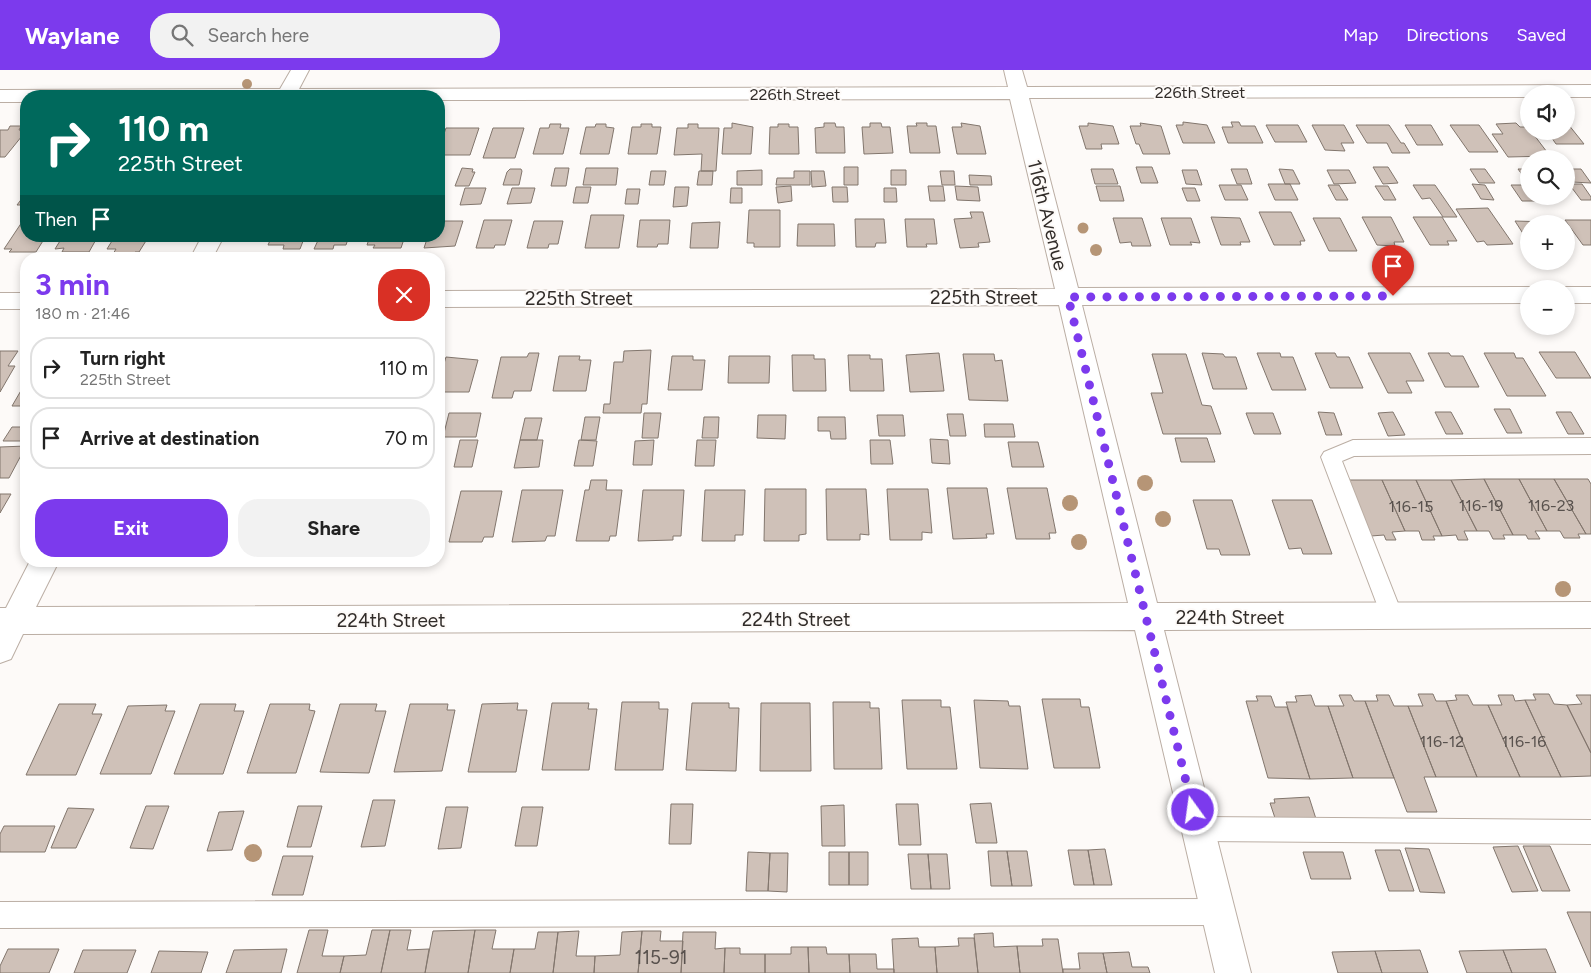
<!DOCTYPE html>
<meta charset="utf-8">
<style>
:root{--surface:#fff;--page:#f2f2f2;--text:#222;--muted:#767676;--line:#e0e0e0;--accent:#7c3aed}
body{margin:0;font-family:Figtree,sans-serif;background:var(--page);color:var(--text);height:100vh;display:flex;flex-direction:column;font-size:19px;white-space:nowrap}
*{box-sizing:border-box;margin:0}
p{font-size:16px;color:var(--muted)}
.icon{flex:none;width:28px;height:28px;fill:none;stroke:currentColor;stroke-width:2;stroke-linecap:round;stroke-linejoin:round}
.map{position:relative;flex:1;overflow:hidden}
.side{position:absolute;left:20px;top:182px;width:425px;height:315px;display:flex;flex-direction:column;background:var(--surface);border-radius:20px;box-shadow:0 2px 8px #0003}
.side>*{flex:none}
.guide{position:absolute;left:20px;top:20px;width:425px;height:152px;border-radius:20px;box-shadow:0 2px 8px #0003;background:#00695c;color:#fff;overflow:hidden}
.buttons{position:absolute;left:1520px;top:15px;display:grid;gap:10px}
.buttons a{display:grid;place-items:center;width:55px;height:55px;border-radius:50%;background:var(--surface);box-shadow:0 2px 8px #0003;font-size:25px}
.pin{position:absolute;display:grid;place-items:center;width:42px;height:42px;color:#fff;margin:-51px -21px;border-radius:50% 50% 50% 0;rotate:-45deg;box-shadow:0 0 5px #0007}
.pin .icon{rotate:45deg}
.me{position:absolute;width:55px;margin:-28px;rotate:346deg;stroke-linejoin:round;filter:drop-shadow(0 0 4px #0008)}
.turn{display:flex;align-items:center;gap:18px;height:105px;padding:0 15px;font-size:22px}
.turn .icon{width:65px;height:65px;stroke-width:2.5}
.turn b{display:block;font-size:35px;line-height:42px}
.then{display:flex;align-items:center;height:48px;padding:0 15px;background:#0003;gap:10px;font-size:19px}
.round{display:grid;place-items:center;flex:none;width:52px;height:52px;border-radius:20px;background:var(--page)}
.overview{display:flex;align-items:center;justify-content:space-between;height:85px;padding:0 15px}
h1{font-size:30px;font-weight:700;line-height:38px;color:var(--accent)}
.cta{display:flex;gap:10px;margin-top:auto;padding:10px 15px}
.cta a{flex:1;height:58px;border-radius:20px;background:var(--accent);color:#fff;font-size:20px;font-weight:700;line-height:58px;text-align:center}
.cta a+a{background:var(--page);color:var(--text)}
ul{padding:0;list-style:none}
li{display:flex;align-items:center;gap:15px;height:62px;margin:0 10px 8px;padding:0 5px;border:2px solid var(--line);border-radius:20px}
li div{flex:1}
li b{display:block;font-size:19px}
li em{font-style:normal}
header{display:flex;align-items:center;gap:30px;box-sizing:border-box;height:70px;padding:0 25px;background:var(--accent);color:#fff}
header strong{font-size:24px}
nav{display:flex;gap:28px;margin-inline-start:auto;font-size:18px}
.search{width:350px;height:45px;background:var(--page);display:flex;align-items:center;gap:12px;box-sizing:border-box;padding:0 18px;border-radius:20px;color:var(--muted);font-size:19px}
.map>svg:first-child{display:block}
.building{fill:#cfc1b8;stroke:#82766d}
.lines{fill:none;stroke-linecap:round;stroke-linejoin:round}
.lane-casing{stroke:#bbaea4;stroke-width:2}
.street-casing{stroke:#bbaea4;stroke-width:2}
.lane{fill:#fff;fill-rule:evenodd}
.street{fill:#fff;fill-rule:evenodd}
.tree{fill:#b69576}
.route{stroke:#7c3aed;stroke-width:9;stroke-dasharray:0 16.2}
.labels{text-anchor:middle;stroke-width:4;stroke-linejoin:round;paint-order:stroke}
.far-street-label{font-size:16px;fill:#312c29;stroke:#fdfaf8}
.number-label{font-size:16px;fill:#58514d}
.street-label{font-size:19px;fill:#312c29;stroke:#fdfaf8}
.near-number-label{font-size:19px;fill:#58514d}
</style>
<header>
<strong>Waylane</strong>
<div class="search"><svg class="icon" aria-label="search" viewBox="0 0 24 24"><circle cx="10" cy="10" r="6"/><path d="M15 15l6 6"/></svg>Search here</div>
<nav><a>Map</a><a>Directions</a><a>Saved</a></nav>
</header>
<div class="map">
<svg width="1591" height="903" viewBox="0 0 1591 903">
<rect width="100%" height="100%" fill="#fdfaf8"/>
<path class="building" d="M1183 52 1207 55 1215 73H1183L1176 55H1183Z
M1231 52H1239L1241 56H1255L1263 73H1228L1222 57H1233Z
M732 53 753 57 751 84H722L724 58H732Z
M824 53H835L836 57H844L845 83H816L815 58 824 57Z
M870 53H881L882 57H890L893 83 864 84 862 57H870Z
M916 53H927V56H936L940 83H910L907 56H917Z
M961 53 980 56 986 84H957L952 57H962Z
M1088 53 1113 56 1119 74H1101L1102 79H1086L1079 56H1088Z
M1140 53 1161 56 1170 84H1143L1139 74H1136L1130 56H1141Z
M1516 53 1520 57H1528L1550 86 1508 87 1492 64H1503L1496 54Z
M550 54H561L560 58H569L563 84H533L540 58H549Z
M596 54H606V57L614 58 609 84H580L586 57H595Z
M641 54H652V57H661L657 84H628L632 57H641Z
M688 54H698V58H719L716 101H701L702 84 674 85 677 58H688Z
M778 54H789V57H798L799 84H769L770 57H778Z
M1566 54H1568L1584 74H1556L1547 61H1566Z
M1266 55H1298L1307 72H1275Z
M1312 55H1344L1354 73H1341L1345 81 1325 80Z
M1356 55H1389L1401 73H1404L1410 83H1392L1387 73H1367Z
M1405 55H1431L1443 75H1417Z
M1450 55H1479L1498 82H1469Z
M10 56H21L19 60 26 61 5 87H0V60H8Z
M446 58H479L470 85H439V78Z
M493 58H524L515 88H483Z
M844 97H858V115H844Z
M1136 97H1152L1158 113H1141Z
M1373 97H1388L1398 113 1383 114Z
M462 98 473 99 472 102H475L469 116H455Z
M555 98H569L566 116H551Z
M586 98H618L616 115H583Z
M510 99H521L522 101 519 115H503L507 102Z
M1091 99H1113L1118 114H1095Z
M1231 99H1247L1252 114H1237Z
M1279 99 1293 100 1300 114H1285Z
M1470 99H1485L1495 113H1479Z
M1518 99H1529V113H1528Z
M1566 99H1581L1591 113 1572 112 1566 104Z
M762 100V115H737V101Z
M891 100H906V115H891Z
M1182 100H1197L1202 115 1186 114Z
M1327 100H1349L1356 113 1334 114Z
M651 101H666L664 115H649Z
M699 101H713L712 115H697Z
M794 101H810V115H776L777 108H794Z
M811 101H824L826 116 812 117Z
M940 101H954L955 115H942Z
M969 105 991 106 992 115H970Z
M1268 114H1290L1298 130H1275Z
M1472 114 1485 115 1494 130 1481 129Z
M1569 114H1582L1591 127V130H1581Z
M1219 115H1241L1248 130H1225Z
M1328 115H1339L1348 130H1336Z
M1413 115H1435L1457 147H1443L1430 128 1422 129Z
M1511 115H1529V126H1542L1546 131H1522Z
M791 116 792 131 778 133 776 117Z
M928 116H943L945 131H930Z
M955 116 978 117 980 131 957 130Z
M1096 116H1120L1124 131H1100Z
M1375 116H1388L1396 130H1384Z
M576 117H591L588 133H573Z
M675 117H689L687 136 673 137Z
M832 117H847L848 132H833Z
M465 118H486L481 134 460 135Z
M512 118H535L531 133 507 134Z
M731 118H742V133H730Z
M884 118H896L897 132H884Z
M1182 118H1195L1200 131H1187Z
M627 119H640L638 134H625Z
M26 123V135H17Z
M1488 138 1513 174 1487 175 1484 171 1477 172 1456 139Z
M749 140H780V177H754V173H747Z
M970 142H983L990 172 978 173 979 177 960 178 954 149 972 148Z
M1259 142H1291L1305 171H1300L1301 175H1274Z
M591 145H624L619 178H585Z
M26 146V166H46L36 182H9L12 179H4Z
M1211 147 1240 148 1250 172H1240L1241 175H1221Z
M1362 147H1391L1404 172H1394L1395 176 1377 175Z
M1413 147H1442L1457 171H1447L1449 175H1430Z
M1113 148H1142L1151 176H1132L1131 172 1120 173Z
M1161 148H1191L1200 173 1190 172 1192 175H1170Z
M1313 148H1340L1357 181H1329Z
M855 149H884L886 173H876L875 177H856Z
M905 149H934L937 174H926L927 177H907Z
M484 150H512L505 175H495L494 178H476Z
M640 150H670L668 174H658L657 177H637Z
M1565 150H1591V175H1583Z
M439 151H463L455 176 424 178 428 166H439Z
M534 151H563L558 174H549L548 178H527Z
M1515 151 1548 152 1549 154H1529V173Z
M720 152 718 178H690L692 153Z
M798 154H834L835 176H797Z
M63 166H98L89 182H62L64 178 55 179Z
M115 166H149L139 182H135L131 189H110L116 179H107Z
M272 166H305L300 179H283L284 175H268Z
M320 166H349L346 175H334L333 179H314Z
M370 166H405L401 178H373L375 175H367Z
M651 280 647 334H642L641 343H603L604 334H610L614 292H623L624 281Z
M0 281H18L8 296H15L0 322Z
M1539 282H1575L1591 308H1556Z
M529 283H539L531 321H514L512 328H492L501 287H527Z
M939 283 944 321 910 322 906 285Z
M1202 283 1223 284 1225 287H1236L1247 319H1213Z
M1257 283H1280L1281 287H1293L1306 320H1272Z
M1315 283H1335L1337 287H1349L1363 318H1330Z
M1368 283H1410L1424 311H1406L1412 323H1388Z
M1428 283H1449L1451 286H1463L1479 317H1445Z
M1484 283H1514L1516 288H1523L1546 326H1507Z
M963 284H994L995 291 1002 290 1008 331 969 330Z
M1152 284H1186L1202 335 1211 336 1221 364H1163L1151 323H1163Z
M792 285H814V289H825L826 321H793Z
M848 285H870V289H882L884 321H850Z
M559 286H580L579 290H591L586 321H553Z
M672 286H693V290H705L702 320H668Z
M729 286H770L769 313H728Z
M446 287 478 290 469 322H439V310Z
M26 312V336H12Z
M1494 339H1510L1522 363H1507Z
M1318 342 1334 343 1342 365H1326Z
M1393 342 1405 365 1388 366 1378 343Z
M1435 342H1451L1463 364H1446Z
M1556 342H1571L1584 364H1568Z
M449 343H481L476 367H443Z
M644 343H661L658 368H642Z
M1246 343H1273L1281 364H1254Z
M947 344H963L966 366H950Z
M758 345H786L785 369 757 368Z
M877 345H903L905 366H879Z
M585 347H600L596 370H581Z
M704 347H719L718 368H702Z
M818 347H845L846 369H831L830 361H818Z
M525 348H542L537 370H520Z
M984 354H1013L1015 367H985Z
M12 357H26V371H3Z
M1175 368H1207L1215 392H1181Z
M930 369 948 370 950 394 932 393Z
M460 370H478L472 397H454Z
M520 370H543L539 397 514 398Z
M579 370 597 371 593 396H574Z
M654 370 652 395H633L635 371Z
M697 370H716L714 396H695Z
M870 370H890L893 394H871Z
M1008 372H1038L1044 397H1012Z
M26 376 9 408H0V377Z
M1484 409 1513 465H1503L1505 469H1493L1489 461H1477L1451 410Z
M1484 409H1519L1547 461H1535L1540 469H1528L1526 465H1513Z
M1519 409H1554L1586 464H1578L1580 468H1564L1560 461H1547Z
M1554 409H1588L1591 414V464H1586Z
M591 410H607L606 420H622L616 466H610L609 471H576L585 420H589Z
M1347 410H1382L1405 461 1392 462 1396 470H1386L1384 465 1371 466Z
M1382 410H1416L1442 466H1433L1435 470H1422L1419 461H1405Z
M1416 410H1451L1477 461H1464L1468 470H1458L1456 465 1442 466Z
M947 418H987L994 464H986L987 468 953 469Z
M1007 418H1047L1056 463H1049L1050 469H1016Z
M765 419H806V464L799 465V471H764Z
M826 419H866L869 465 860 464V470H827Z
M887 419H928L932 463 922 462V470H890Z
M522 420H563L555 466H547L545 471 512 472Z
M643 420H684L681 466H673V470L638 471Z
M705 420H745L743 465H735V471H702Z
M461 421H502L493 467H484L482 472H449Z
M0 424H11L0 443Z
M1193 430H1232L1250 485H1221L1219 479H1207Z
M1272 430H1312L1332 484H1303L1301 478 1289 479Z
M1418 624H1433L1436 631H1446L1477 707H1436L1408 636H1423Z
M1533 624H1549L1554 634 1567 635 1591 683V706L1561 707 1525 630H1536Z
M1311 625 1315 636H1328L1353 708 1310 709 1286 632H1297L1295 626Z
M1339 625H1351L1354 631H1365L1394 708H1353L1328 636H1344Z
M1376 625H1389L1394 636H1408L1436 707H1424L1437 742H1407L1365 631H1378Z
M1455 625H1468L1473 635H1488L1520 707H1477L1446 631 1457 630Z
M1498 625H1513L1515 631 1525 630 1561 707H1520L1488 635H1502Z
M1576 625H1591V683L1567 635 1582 634Z
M1256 626H1271L1275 637H1287L1310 709 1268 708 1246 631H1258Z
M1042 629H1080L1081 637H1089L1100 698H1054Z
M902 630H941V637H950L957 699H907Z
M974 630 1008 631 1009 636H1020L1028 699 980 698Z
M622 632H659V639H668L663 700H615Z
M833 632H870V638H879L882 699H834Z
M518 633 517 640H527L516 702H468L482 634Z
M552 633H589L588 639H597L589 700H542Z
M692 633H729V638H739L736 701 686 700Z
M761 633H810L811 701H760Z
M59 634H96L92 644H102L76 705H26Z
M200 634H236L234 641H244L223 704H174Z
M270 634H310L309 640 315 641 296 703H247Z
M340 634H377L375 641H386L369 703 320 702Z
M410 634H448L447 640H455L442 701 394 702Z
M167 635 165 641H175L151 704H100L128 636Z
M1309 727 1317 752 1276 751 1270 733H1275L1274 729Z
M373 730H395L385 776 361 777Z
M991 733 997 773H976L970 734Z
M671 734H693L691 774H669Z
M896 734H918L921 775H899Z
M844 735 845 776H822L821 736Z
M146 736H169L153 779 130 778Z
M298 736H322L311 777H287Z
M446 737H468L461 778 438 779Z
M522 737H543L537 776H515Z
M68 738 94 739 76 778H51Z
M244 741 232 780 207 781 219 742Z
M4 756H55L45 782H0V764Z
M1518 776 1538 821 1512 822 1493 777Z
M1523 776H1550L1570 821H1542Z
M1405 778 1429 779 1445 823 1420 822Z
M1105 779 1112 815H1094L1088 780Z
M1068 780H1088L1094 815H1074Z
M1375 780H1400L1414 821H1389Z
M988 781H1007L1012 816H991Z
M1007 781H1027L1032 816H1012Z
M748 782 770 783 768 821H746Z
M829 782H849V815H829Z
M849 782H868V815H849Z
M1303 782H1343L1351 809H1311Z
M770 783H788L787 822 768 821Z
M908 784H928L931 819H911Z
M928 784H947L950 819H931Z
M283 786H313L303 825H272Z
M1567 842H1591V897Z
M309 860H328L322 886H344L340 903H297Z
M372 860H390L381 903H340L344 886 366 885Z
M390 860H411L407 880 429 879 425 903H381Z
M475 860 468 903H425L433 861Z
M475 860H496L492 879H514L510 903H468Z
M579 861 576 886H595L594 903H553L558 862Z
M642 861 638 903H594L595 886 620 885 622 862Z
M642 861H661L660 871H683L681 903H638Z
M538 862H558L553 903H510L514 879H535Z
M683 862H716L715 879 725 878 724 903H681Z
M993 863 994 877 1017 876 1020 903H978L974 864Z
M918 868 919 877H935L937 903H894L892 869Z
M958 868H974L978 903H937L935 877 959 876Z
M1042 869H1058L1063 903H1020L1017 876H1043Z
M791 877H808L809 903H765V884H791Z
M808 877H826L827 884H849L850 903H809Z
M725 878H740V884H765V903H724Z
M8 879H59L49 903H0V896Z
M287 879 281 903H226L234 880Z
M1546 879 1556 903H1512L1503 880Z
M83 880H136L127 903H74Z
M1420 880 1428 903H1382L1375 881Z
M1503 880 1512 903H1467L1459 881Z
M159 881 208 882 201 903H151Z
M1375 881 1382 903H1338L1332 882Z
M1129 882 1132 897H1148L1150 903H1107L1103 883Z
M1078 883H1103L1107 903H1063V899H1080Z
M849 884H876L877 899H894V903H850Z"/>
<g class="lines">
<g class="lane-casing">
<path id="lane" d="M1591 368V384L1354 386 1342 391 1403 546 1400 553 1392 556 1384 553 1321 387 1324 382 1353 370Z
M1198 747 1591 750V774L1198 771 1189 768 1186 759 1189 750Z
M1218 829 1227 833 1231 842 1227 851 1218 855 0 858V832Z"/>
</g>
<g class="street-casing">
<path id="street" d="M291 0H309L299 19 1008 17 1004 0H1022L1027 17 1591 15V27H1566V24H1529V27L1029 28 1078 218 1529 217 1536 219H1529V233L1082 235 1157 533 1591 532V558L1164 560 1251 903H1215L1135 560 23 564 11 589 0 593V538H6L30 491H59L36 537 1128 533 1059 235 439 237V221L1055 219 1010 29 439 30V26H26V32H0V20L280 19Z
M202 166H224L212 189H190Z
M1566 217H1591V233H1566V219H1559Z
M0 223H26V239H0Z"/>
</g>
<use href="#lane" class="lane"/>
<use href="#street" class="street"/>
</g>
<g class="tree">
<circle cx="247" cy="14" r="5"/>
<circle cx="1083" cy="158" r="5.5"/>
<circle cx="1096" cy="180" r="6"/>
<circle cx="1145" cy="413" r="8"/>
<circle cx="1070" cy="433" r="8"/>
<circle cx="1163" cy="449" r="8"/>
<circle cx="1079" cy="472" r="8"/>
<circle cx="1563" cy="519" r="8"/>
<circle cx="253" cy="783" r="9"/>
</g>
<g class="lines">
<path class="route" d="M1193 740 1068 227 1393 226"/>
</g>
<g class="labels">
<g class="far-street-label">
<text x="1200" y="28">226th Street</text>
<text x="795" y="30">226th Street</text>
</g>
<g class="number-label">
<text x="1481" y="441">116-19</text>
<text x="1551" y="441">116-23</text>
<text x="1411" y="442">116-15</text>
<text x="1442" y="677">116-12</text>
<text x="1524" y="677">116-16</text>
</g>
<g class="street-label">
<text transform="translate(1048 145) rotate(76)" y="7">116th Avenue</text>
<text x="984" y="234">225th Street</text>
<text x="579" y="235">225th Street</text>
<text x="1230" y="554">224th Street</text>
<text x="796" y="556">224th Street</text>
<text x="391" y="557">224th Street</text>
</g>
<g class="near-number-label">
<text x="661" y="894">115-91</text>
</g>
</g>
</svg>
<div class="buttons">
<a><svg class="icon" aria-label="sound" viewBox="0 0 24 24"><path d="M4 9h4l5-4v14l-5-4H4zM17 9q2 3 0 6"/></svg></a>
<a><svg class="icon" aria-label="search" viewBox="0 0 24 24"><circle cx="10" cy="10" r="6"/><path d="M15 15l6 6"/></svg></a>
<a>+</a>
<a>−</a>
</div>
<div class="pin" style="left:1393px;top:226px;background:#d93025"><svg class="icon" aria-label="arrive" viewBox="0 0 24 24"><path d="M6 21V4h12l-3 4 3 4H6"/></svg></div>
<svg class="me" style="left:1193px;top:740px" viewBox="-20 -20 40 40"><circle r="17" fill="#7c3aed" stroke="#fff" stroke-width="3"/><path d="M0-11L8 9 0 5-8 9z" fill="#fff"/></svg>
<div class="guide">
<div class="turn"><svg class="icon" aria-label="right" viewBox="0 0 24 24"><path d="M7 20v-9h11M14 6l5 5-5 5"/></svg><div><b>110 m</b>225th Street</div></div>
<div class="then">Then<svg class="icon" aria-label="arrive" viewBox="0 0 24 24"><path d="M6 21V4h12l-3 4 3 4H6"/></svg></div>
</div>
<section class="side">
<div class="overview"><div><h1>3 min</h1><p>180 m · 21:46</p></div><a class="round" style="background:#d93025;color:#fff"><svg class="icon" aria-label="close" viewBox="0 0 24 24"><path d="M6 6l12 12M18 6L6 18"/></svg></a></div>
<ul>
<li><svg class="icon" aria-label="right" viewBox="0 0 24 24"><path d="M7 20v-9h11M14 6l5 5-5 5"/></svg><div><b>Turn right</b><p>225th Street</p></div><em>110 m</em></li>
<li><svg class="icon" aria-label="arrive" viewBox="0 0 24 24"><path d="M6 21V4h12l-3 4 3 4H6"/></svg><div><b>Arrive at destination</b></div><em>70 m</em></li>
</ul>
<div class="cta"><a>Exit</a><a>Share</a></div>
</section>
</div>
